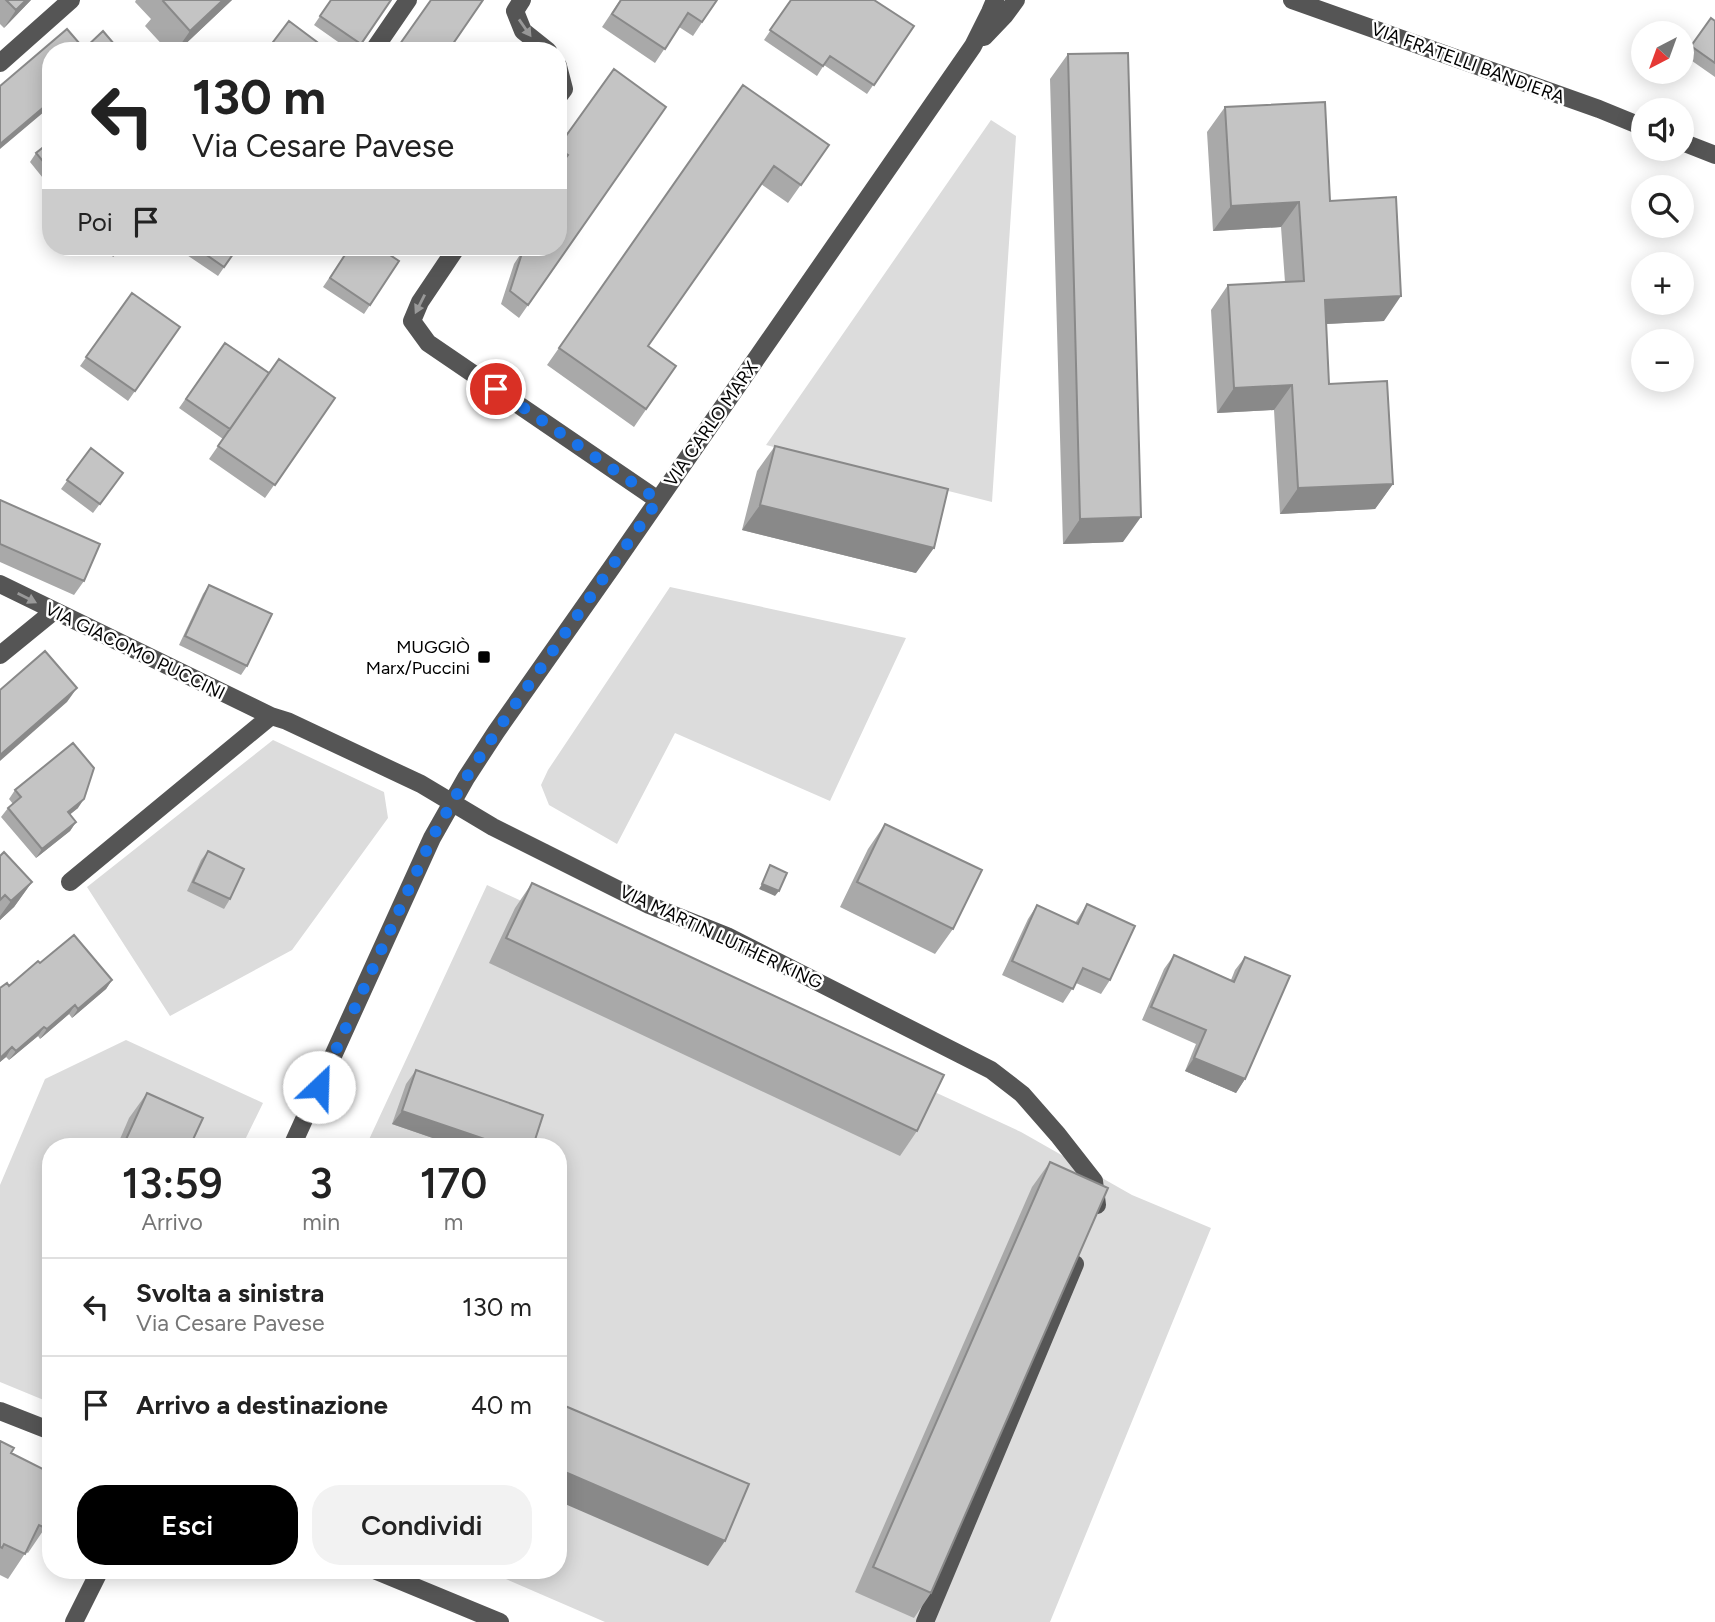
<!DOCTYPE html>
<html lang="it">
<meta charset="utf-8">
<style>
:root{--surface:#fff;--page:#f2f2f2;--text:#222;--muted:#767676;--line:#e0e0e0;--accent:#000}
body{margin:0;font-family:Figtree,sans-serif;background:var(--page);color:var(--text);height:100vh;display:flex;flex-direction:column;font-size:26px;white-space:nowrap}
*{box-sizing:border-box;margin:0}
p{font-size:23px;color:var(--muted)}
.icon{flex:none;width:38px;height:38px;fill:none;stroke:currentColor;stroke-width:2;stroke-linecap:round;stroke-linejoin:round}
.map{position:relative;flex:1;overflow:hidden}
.drawer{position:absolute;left:42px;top:1138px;width:525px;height:441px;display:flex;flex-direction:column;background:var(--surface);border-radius:28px;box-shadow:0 4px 18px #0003}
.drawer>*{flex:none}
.hud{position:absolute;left:42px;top:42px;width:525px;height:214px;border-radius:28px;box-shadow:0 4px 18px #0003;background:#fff;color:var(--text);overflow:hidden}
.needle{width:46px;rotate:221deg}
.controls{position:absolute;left:1631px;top:21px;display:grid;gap:14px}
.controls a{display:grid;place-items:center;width:63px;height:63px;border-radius:50%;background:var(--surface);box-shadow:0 4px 18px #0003;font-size:35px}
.pin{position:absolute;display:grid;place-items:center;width:60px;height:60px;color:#fff;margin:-30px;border:4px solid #fff;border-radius:50%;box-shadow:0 2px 7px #0007}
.me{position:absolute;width:77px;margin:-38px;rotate:24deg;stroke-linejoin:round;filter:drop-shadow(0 0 5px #0008)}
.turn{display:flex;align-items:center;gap:24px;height:147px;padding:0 35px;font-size:32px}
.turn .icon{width:91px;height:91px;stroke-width:2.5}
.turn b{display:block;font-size:49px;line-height:60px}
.then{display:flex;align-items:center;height:66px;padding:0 35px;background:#0003;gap:14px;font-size:26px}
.eta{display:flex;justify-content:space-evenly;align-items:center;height:119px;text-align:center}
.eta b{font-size:42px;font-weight:600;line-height:49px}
.button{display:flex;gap:14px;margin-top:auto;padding:14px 35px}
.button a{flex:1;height:80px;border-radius:28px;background:var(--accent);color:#fff;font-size:28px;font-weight:600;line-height:80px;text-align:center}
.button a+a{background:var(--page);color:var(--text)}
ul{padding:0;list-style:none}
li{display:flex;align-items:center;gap:21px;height:98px;padding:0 35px;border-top:2px solid var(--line)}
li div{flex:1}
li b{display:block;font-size:26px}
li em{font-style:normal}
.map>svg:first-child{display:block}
.green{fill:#dcdcdc}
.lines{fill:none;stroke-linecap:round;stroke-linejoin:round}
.minor{stroke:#555;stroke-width:18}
.wall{fill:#a9a9a9}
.shaded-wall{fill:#898989}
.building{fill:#c4c4c4;stroke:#898989;stroke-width:2}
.oneway{fill:#999}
.route{stroke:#1a73e8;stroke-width:12;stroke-dasharray:0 21.6}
.poi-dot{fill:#000;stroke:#fff;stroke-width:2.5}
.labels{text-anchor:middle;stroke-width:5;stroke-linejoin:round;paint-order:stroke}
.street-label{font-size:18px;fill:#000;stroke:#fff}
.poi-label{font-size:18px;fill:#000;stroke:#fff;text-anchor:end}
</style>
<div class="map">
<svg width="1715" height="1622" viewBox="0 0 1715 1622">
<rect width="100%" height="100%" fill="#fff"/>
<path class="green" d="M991 120 1016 136 992 502 766 445Z
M670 587 906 638 830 801 675 733 617 844 549 805 541 785 548 770Z
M273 740 384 792 388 818 292 950 170 1016 87 887Z
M487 885 1021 1132 1132 1195 1211 1228 1050 1622H605L485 1570H558V1146H366Z
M126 1040 263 1103 242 1146H51V1403L0 1382V1185L45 1079Z"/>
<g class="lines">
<path class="minor" d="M522 0 515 11 523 31 548 51
M1292 0 1599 109 1643 127
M984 37 1005 15 1016 0
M373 51 408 0
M0 63 71 0
M558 66 564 89 558 97
M1682 142 1715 155
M457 247 420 302 412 321 428 343 658 500
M0 584 271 716 287 721 421 784 493 827 649 905 727 936 991 1070 1022 1094 1058 1135 1094 1181 1097 1205
M0 655 54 611
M70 882 271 716
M292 1146 432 838 466 778 496 732 612 567 973 46 990 12 995 0
M0 1411 51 1431
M374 1570 500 1622
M74 1622 100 1570
M925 1622 1075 1264"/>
</g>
<path class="wall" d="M0 0H31L4 28 0 24Z
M136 0H232L178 51H168L145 26 151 19 135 2Z
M331 0H391L357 51H351L314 25Z
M620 0H717L693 36 679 27 655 63 602 27Z
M791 0 914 26 867 94 824 65 817 76 764 40Z
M1711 18 1715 21V77L1685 56Z
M1068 54 1123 542 1063 544 1050 79Z
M743 85 829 145 788 203 761 184 648 346 676 366 634 427 547 365Z
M666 107 519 318 501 304 514 264 523 250 558 247V147Z
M1225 107 1330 201 1384 321 1326 324 1329 384 1393 484 1375 509 1280 514 1274 410 1217 413 1211 310 1228 285 1285 282 1281 227 1213 231 1207 132Z
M51 141V188L30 162 36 153Z
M104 247H126L113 257Z
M175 247H238L218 276Z
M350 247 399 261 364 314 323 287Z
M132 293 180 327 128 401 80 366Z
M225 343 269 373 223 439 179 408Z
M279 359 335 398 265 498 209 459Z
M775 446 916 573 742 530 757 471Z
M91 448 123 473 93 513 61 489Z
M0 500 84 581 74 595 0 562Z
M209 585 247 666 241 675 179 645 203 594Z
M15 790 78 808 70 814 76 822 70 831 36 858 1 817 8 808 13 804 9 799Z
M885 824 953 929 935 954 840 907 868 849Z
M208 851 230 899 224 909 187 891 201 860Z
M0 856 32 882 14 907 0 920Z
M532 883 917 1131 900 1156 489 963 515 908Z
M1087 904 1110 980 1101 994 1076 983 1063 1003 1002 975 1028 919 1037 905 1075 923Z
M1174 955 1231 980 1235 970 1245 957V1079L1236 1093 1185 1071 1196 1044 1142 1020 1164 969Z
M40 963 112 980 106 989 72 1018 69 1014 40 1039 38 1036 9 1060 6 1057 0 1062V988L9 986Z
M416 1070 533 1146H456L392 1124 406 1084Z
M147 1093 190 1146H117L129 1118Z
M1050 1162 931 1593 914 1618 855 1592 1032 1187Z
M51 1297V1310L46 1308Z
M0 1441 11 1453 45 1528 28 1553 26 1552 8 1579 0 1575Z"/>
<path class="shaded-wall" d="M26 0H31L4 28 16 10Z
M223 0H232L178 51H176L190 31Z
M51 101V106L0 149V144Z
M1299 202 1281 227 1213 231 1231 206Z
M121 247H126L113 257 120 248Z
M1401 296 1384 321 1307 325 1325 300Z
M1292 385 1274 410 1217 413 1234 388Z
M1393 484 1375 509 1280 514 1298 488Z
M760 505 934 548 916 573 742 530Z
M1141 517 1123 542 1063 544 1080 519Z
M77 688 67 702 0 761V755Z
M84 799 78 808 62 821 68 812Z
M76 822 70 831 36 858 42 849Z
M32 882 14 907 0 920V916L11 901Z
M762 884 779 891 775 896 759 889Z
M112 980 106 989 72 1018 78 1009Z
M75 1005 69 1014 40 1039 47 1029Z
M44 1027 38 1036 9 1060 16 1051Z
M12 1047 6 1057 0 1062V1058Z
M1194 1058 1245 1079 1236 1093 1185 1071Z
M402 1111 505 1146H456L392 1124Z
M558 1469 725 1541 708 1566 558 1501Z"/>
<path class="building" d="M6 0H26L16 10Z
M164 0H223L190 31 163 1Z
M331 0H391L361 44 320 16Z
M431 0H483L448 51H395Z
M621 0H717L702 22 688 13 665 49 612 14Z
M791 0H874L914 26 874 85 830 56 823 66 770 30Z
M1711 18 1715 21V63L1691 46Z
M289 21 329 51 267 50Z
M67 29 86 51H51V101L0 144V86Z
M103 31 120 51H86L84 49Z
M1128 53 1141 517 1080 519 1068 54Z
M614 69 666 107 528 305 510 291 523 250 527 247H558V168L568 155 558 148V147Z
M743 85 829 145 801 185 774 166 648 346 676 366 646 409 559 348Z
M1325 102 1330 201 1396 197 1401 296 1325 300 1329 384 1387 381 1393 484 1298 488 1292 385 1234 388 1228 285 1304 281 1299 202 1231 206 1225 107Z
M51 141V171L36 153Z
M195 247H238L224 267Z
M350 247H378L399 261 370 305 330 278Z
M132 293 180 327 135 391 86 357Z
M225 343 269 373 230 429 186 399Z
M279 359 335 398 275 485 218 446Z
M775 446 948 489 934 548 760 505Z
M91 448 123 473 100 504 67 480Z
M0 500 100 544 84 581 0 544Z
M209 585 272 614 247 666 185 636Z
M45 651 77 688 0 755V690Z
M73 743 94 768 84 799 68 812 76 822 42 849 8 808 21 797 15 790Z
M885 824 982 870 953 929 857 882Z
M208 851 244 869 230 899 193 882Z
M4 852 32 882 11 901 5 895 0 900V856Z
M770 865 787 873 779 891 762 884Z
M532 883 944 1075 917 1131 506 938Z
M1087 904 1135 926 1110 980 1083 968 1073 989 1012 961 1037 905 1078 924Z
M74 935 112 980 78 1009 75 1005 47 1029 44 1027 16 1051 12 1047 0 1058V988L7 983 9 986 38 961 40 963Z
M1174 955 1234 982 1245 957 1290 976 1245 1079 1194 1058 1206 1030 1151 1007Z
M416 1070 543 1115 533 1146H505L402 1111Z
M147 1093 203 1118 190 1146H123Z
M1050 1162 1108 1188 931 1593 873 1567Z
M558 1403 749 1484 725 1541 558 1469Z
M0 1441 14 1448 11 1453 51 1473V1517L45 1528 39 1525 25 1554 4 1544 2 1548 0 1547Z"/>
<defs><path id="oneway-solid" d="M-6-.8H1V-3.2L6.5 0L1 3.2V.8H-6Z" transform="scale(1.75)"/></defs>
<g class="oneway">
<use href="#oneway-solid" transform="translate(525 28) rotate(55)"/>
<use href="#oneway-solid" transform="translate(420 304) rotate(117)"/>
<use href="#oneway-solid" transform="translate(27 598) rotate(27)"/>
</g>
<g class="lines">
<path class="route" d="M319 1087 432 838 466 778 496 732 658 500 496 389"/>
</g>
<rect class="poi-dot" x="477" y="650" width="14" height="14" rx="3.5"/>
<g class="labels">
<g class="street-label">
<text transform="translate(1468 63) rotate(20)" y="6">VIA FRATELLI BANDIERA</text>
<text transform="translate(711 424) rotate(-55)" y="6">VIA CARLO MARX</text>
<text transform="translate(135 651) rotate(26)" y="6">VIA GIACOMO PUCCINI</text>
<text transform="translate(721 937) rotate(25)" y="6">VIA MARTIN LUTHER KING</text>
</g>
<g class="poi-label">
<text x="470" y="653">MUGGIÒ<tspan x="470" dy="21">Marx/Puccini</tspan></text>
</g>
</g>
</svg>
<div class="controls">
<a><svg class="needle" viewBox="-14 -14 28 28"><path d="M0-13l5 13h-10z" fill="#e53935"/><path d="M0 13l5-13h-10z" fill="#767676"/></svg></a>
<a><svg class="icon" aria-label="sound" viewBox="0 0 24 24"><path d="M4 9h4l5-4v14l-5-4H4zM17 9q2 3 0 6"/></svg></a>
<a><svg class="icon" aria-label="search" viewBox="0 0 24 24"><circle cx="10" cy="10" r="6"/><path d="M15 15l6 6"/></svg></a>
<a>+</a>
<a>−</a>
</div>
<div class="pin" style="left:496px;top:389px;background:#d93025"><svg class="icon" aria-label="arrive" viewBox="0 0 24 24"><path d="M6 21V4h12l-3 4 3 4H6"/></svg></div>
<svg class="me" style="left:319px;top:1087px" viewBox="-20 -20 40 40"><circle r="19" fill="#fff"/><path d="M0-13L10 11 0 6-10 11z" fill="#1a73e8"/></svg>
<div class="hud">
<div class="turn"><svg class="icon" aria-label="left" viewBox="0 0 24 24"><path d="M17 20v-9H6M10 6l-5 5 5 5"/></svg><div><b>130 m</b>Via Cesare Pavese</div></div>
<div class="then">Poi<svg class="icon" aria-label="arrive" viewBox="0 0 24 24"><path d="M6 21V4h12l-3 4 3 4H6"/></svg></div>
</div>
<section class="drawer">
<div class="eta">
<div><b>13:59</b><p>Arrivo</p></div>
<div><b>3</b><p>min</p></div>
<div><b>170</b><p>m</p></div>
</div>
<ul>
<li><svg class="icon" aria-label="left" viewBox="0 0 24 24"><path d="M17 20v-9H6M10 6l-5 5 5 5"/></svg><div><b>Svolta a sinistra</b><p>Via Cesare Pavese</p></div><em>130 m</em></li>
<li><svg class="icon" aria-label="arrive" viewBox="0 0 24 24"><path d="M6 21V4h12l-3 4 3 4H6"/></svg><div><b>Arrivo a destinazione</b></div><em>40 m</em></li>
</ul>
<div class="button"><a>Esci</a><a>Condividi</a></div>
</section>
</div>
